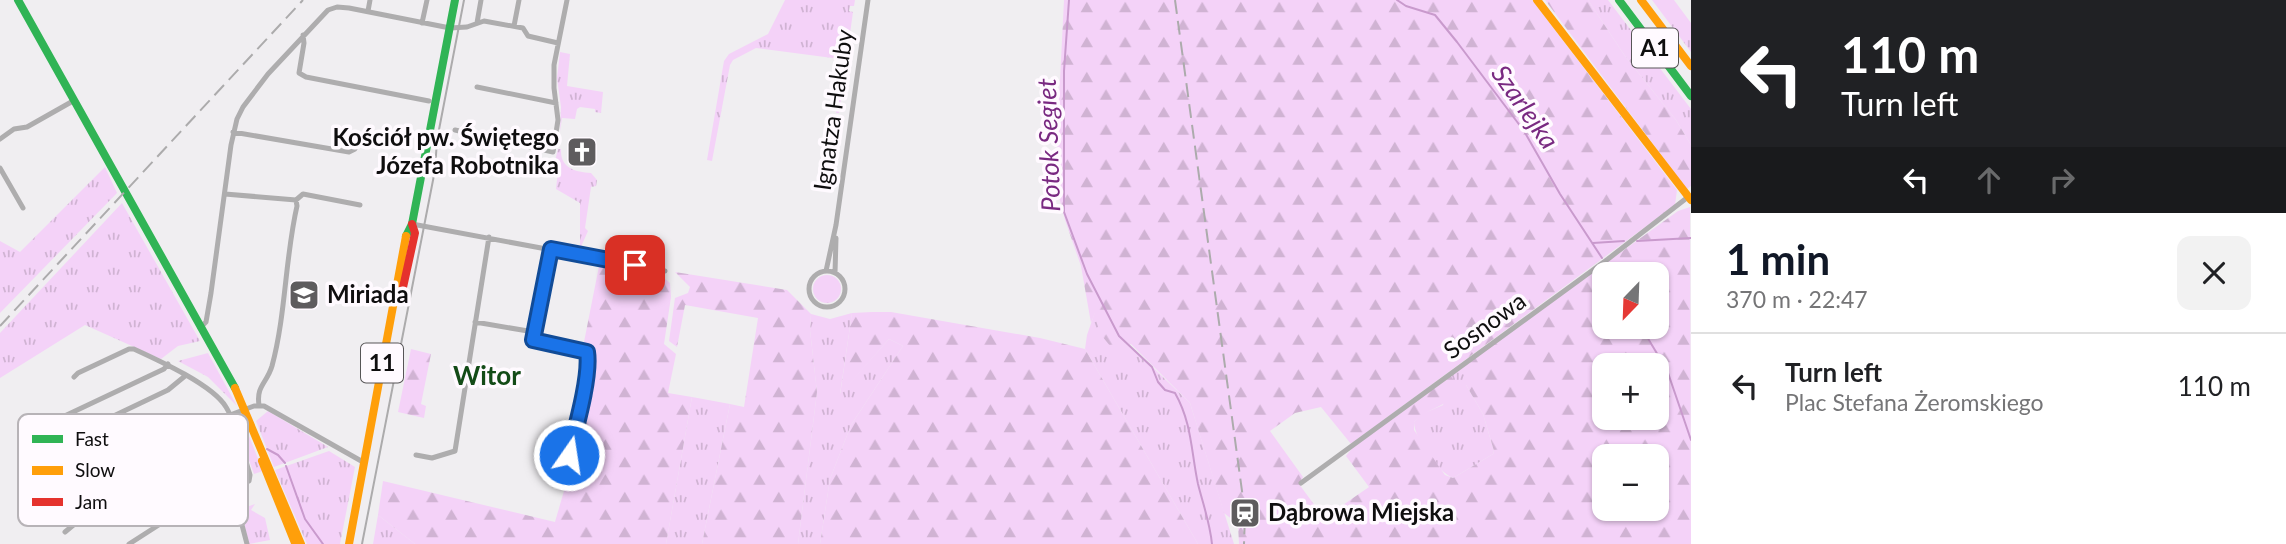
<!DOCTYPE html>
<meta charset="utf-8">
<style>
:root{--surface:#fff;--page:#f2f2f2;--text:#202124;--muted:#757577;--line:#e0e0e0;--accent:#111827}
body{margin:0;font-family:Lato,sans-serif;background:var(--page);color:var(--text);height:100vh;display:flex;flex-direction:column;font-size:26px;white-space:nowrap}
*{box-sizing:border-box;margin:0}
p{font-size:23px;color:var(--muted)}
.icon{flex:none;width:38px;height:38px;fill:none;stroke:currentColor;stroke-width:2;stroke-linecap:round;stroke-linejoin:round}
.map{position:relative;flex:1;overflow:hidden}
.drawer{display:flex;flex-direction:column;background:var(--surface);width:595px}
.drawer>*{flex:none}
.guide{background:#202124;color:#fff;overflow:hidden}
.needle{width:46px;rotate:203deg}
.fabs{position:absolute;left:1592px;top:262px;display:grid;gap:14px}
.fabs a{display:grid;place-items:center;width:77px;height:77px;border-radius:14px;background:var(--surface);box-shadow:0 2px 5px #0004;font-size:35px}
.pin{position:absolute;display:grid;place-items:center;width:60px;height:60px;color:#fff;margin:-30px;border-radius:14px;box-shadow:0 4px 10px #0006}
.me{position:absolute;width:77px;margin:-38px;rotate:13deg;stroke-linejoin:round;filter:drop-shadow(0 0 5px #0008)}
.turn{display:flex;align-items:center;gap:24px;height:147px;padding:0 35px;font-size:32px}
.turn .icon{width:91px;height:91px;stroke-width:2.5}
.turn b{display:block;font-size:49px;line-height:60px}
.lanes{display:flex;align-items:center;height:66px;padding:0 35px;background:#0003;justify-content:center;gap:35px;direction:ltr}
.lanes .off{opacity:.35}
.round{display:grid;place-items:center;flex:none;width:74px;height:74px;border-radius:14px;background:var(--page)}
.head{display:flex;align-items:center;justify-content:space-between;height:119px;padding:0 35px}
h1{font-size:42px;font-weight:700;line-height:52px;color:var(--accent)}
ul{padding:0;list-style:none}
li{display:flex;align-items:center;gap:21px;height:105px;padding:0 35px;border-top:2px solid var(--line)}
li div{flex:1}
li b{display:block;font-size:26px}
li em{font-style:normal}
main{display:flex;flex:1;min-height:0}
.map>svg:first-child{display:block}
.grass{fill:url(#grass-tufts)}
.forest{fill:url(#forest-firs);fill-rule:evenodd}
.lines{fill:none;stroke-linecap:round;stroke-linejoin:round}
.stream{stroke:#c99acd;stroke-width:2}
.street{stroke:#aeadae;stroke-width:5}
.fast{stroke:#30b455;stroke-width:8}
.slow{stroke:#ff9f0a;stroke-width:8}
.jam{stroke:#e5322d;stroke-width:8}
.tram{stroke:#acabac;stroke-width:2}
.rail{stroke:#acabac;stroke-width:2;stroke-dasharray:14 7;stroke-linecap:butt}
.route-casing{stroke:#114b97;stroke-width:18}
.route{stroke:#1a73e8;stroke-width:12}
.labels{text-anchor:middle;stroke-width:7;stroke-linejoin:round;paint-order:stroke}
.shield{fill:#fffaff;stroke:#575557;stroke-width:2}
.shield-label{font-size:23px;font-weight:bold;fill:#0f0e0f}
.street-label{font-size:24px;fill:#0f0e0f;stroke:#fffaff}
.poi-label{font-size:24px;font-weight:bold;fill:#0f0e0f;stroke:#fffaff;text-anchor:start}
.water-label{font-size:26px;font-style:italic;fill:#792981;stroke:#fffaff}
.neighbourhood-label{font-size:26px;font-weight:bold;fill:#134b17;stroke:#fffaff}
.key{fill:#fffaff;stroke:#b7b3b7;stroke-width:2}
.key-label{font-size:19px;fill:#0f0e0f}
</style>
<main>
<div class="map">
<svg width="1691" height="544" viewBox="0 0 1691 544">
<defs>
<pattern id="grass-tufts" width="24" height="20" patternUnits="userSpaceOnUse" patternTransform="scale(1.75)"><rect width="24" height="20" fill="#f4d2f8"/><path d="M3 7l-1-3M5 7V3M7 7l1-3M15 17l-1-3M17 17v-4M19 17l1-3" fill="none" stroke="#d0b3d3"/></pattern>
<pattern id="forest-firs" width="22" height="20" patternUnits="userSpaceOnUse" patternTransform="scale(1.75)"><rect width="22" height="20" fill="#f4d2f8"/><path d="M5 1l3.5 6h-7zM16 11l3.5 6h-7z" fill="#d0b3d3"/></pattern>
</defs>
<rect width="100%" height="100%" fill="#f0eef1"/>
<path class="grass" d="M785 0H855L854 6H850L849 11 853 12 839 113H836L843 62 840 59 756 48 733 60 730 65 712 161 707 160 724 61 729 54 768 34Z
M1588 0H1608L1691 109V145L1676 120 1625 56Z
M1652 0H1674L1691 23V52Z
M560 52 570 54 567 86 603 92 601 113 595 112V109L580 107 577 109 575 119 562 118 560 132 561 107 557 78Z
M558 149H561C560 168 575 172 591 173L597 180 596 186 591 187 585 228 588 231 580 249V203L556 189 559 162 555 161Z
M105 167 117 193 0 313V241L20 252Z
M122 203 200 341 178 346 161 359 85 325 0 378V333Z
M813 289a14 14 0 1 1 28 0a14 14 0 1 1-28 0Z
M1095 312 1190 403 1234 544H1198L1085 349 1087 335Z
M852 313 840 394 889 339 903 346 851 425 830 479 820 544H798L817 392 810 330 811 314 830 319Z
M208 353 237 406 208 377 178 361Z
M1466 364V385L1483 414 1494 451 1493 454 1453 478C1438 472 1414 438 1414 422L1422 414 1443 405 1450 375Z
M692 397 730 404 702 544H666Z
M268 411 328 447 274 467 256 421Z
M241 416 263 471 254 474 235 422 236 418Z
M329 451 355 467 340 544H307L275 470Z
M255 504 251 510 265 518 270 540 249 544 241 509Z
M378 515 415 544H373Z"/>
<path class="forest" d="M1064 0H1532L1677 190 1675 205 1351 444 1321 407 1295 413 1270 431 1303 477 1299 484 1324 518 1369 487 1346 456 1353 447 1450 375 1456 383 1458 394C1445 406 1427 409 1414 422V430L1445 475 1453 478 1493 454 1494 451 1483 414 1466 385V364L1678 211 1690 207 1691 544H1239L1238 524 1224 513 1190 403 1131 344 1115 352 1102 336 1095 313 1091 323 1081 266 1065 220 1055 181ZM1605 275H1657V327H1605ZM1605 366H1657V418H1605ZM1605 457H1657V509H1605Z
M1545 0H1588L1625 56 1676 120 1691 145V186L1687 189Z
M600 261 658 273 670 283 671 297 664 344 676 354 668 393 692 397 666 544H415L378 515 383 481 555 522C564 490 604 366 584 342Z
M675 272 787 290 811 314 810 330 817 392 798 544H702L730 404 744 407 758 318 685 305 677 347 669 341 675 298 688 293 690 287Z
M872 312H891L1040 338 1085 349 1198 544H820L830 479 851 425 903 346 889 339 840 395 852 313Z
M411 349 431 354 421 404 426 406 424 418 398 412Z"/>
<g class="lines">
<path class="stream" d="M1069 0 1064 71V212L1087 274 1119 336 1152 367 1158 382 1165 390 1175 393C1192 423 1191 451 1198 484 1203 504 1210 523 1212 544
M1397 0 1406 6 1435 15 1457 42 1524 131 1560 194 1602 258
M1637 241 1691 238
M1593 243 1624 241
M1607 267 1610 275
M1641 327 1667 370 1691 440
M267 449 278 455 285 463
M286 466 305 519 323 544"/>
<path class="street" d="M368 11 370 0
M422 23 427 0
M477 23 481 0
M514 26 519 0
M303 35 304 43 299 73 306 77 429 101
M477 87 556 103
M455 130 553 152 558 120 554 88V65L567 0
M233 132 349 152 355 149 356 142
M0 139 14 129 27 127 73 101
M0 168 23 208
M225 194 296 200 303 194 360 205
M412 224 665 271
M826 271 836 225 868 0
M809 289a18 18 0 1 1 36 0a18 18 0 1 1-36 0Z
M835 273 836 238
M475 322 534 332 551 249
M200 328 206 322 211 293 231 145 237 119 243 107 268 74 328 10 337 7 349 8 450 28 467 27 484 21 523 28 528 36 558 43
M534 332 533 340 587 352C592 377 571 445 564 471
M74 377 78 373 129 349H134C158 360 213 385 226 407 236 423 244 456 250 475L249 481 168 519 129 544
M259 405C256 386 267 383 272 366 286 314 285 258 297 206L296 200
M230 415 254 406H264L363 462
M32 430 35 423 46 418 54 421 164 369 168 364
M416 455 432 458 455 451 489 237
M25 463 80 432 168 390 185 376
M1301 483 1608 259 1688 197
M232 487 247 544
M65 532 100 503 99 495 90 484"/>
<path class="fast" d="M18 0 235 388
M1619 0 1691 96
M406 236 412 224 455 0"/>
<path class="slow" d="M1537 0 1691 200
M1641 0 1691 66
M235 388 301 544
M262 461 295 543
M349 544 406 236"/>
<path class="jam" d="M402 292 415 233 412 224"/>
<path class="tram" d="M362 544 435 170 437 140 464 0"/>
<path class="rail" d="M1175 0 1245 513 1244 544
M0 326 303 0"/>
</g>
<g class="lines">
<g class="route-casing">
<path id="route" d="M569 455C575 431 591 376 587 352L533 340 551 249 635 265"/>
</g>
<use href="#route" class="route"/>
</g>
<defs>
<g id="church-square" transform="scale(1.575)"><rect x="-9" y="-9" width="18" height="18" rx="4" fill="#5e5c5e" stroke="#fffaff"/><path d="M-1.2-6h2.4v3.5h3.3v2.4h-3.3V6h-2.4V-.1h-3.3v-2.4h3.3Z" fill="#fff"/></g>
<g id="school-square" transform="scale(1.575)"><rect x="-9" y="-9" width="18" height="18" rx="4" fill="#5e5c5e" stroke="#fffaff"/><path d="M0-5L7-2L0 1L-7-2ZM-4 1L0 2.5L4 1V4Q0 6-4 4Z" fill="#fff"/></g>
<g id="station-square" transform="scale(1.575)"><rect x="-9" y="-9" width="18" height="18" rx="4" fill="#5e5c5e" stroke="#fffaff"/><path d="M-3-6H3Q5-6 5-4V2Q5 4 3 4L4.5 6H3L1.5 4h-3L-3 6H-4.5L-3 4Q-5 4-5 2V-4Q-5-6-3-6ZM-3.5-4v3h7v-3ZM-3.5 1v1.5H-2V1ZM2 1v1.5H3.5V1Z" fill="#fff"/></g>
</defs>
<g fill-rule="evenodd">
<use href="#church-square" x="582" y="152"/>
<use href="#school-square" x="304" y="295"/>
<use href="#station-square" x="1245" y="513"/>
</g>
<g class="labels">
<g class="shield">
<rect x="1632" y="28.5" width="46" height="39" rx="5"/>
<rect x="361" y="343.5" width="42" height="39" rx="5"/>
</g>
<g class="shield-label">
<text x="1655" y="56">A1</text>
<text x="382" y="371">11</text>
</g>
<g class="street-label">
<text transform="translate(834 110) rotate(-82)" y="8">Ignatza Hakuby</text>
<text transform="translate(1485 326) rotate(-36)" y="8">Sosnowa</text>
</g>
<g class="poi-label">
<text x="559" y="146" text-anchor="end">Kościół pw. Świętego<tspan x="559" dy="28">Józefa Robotnika</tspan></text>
<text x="327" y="303">Miriada</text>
<text x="1268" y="521">Dąbrowa Miejska</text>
</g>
<g class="water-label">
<text transform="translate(1525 107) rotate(55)" y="9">Szarlejka</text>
<text transform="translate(1049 145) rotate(-92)" y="9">Potok Segiet</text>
</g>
<g class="neighbourhood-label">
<text x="487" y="385">Witor</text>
</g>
</g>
<rect x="18" y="414" width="230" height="112" rx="10" class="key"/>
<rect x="32" y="435" width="31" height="8" fill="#30b455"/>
<rect x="32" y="466" width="31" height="9" fill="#ff9f0a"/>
<rect x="32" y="498" width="31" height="8" fill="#e5322d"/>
<g class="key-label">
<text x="75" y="446">Fast</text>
<text x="75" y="477">Slow</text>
<text x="75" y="509">Jam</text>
</g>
</svg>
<div class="fabs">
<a><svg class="needle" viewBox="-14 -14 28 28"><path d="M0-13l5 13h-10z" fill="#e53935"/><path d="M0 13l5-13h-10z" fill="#757577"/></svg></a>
<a>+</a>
<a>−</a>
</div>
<div class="pin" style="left:635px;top:265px;background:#d93025"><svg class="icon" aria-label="arrive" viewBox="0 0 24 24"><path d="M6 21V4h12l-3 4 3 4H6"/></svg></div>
<svg class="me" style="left:569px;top:455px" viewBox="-20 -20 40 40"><circle r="17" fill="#1a73e8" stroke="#fff" stroke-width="3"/><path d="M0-11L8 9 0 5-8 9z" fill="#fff"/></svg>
</div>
<section class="drawer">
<div class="guide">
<div class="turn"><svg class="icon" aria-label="left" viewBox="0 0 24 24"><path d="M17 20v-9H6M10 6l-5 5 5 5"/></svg><div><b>110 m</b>Turn left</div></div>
<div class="lanes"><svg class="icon" aria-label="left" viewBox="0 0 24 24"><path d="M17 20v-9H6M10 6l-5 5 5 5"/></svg><svg class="icon off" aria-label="ahead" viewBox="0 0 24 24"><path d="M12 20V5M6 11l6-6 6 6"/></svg><svg class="icon off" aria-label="right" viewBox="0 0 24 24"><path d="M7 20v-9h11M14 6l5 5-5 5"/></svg></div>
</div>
<div class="head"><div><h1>1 min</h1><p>370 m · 22:47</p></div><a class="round"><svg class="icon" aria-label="close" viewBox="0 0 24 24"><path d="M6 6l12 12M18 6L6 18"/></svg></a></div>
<ul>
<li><svg class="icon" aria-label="left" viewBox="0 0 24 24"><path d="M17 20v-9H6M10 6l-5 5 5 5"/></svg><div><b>Turn left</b><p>Plac Stefana Żeromskiego</p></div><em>110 m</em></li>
</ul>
</section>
</main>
